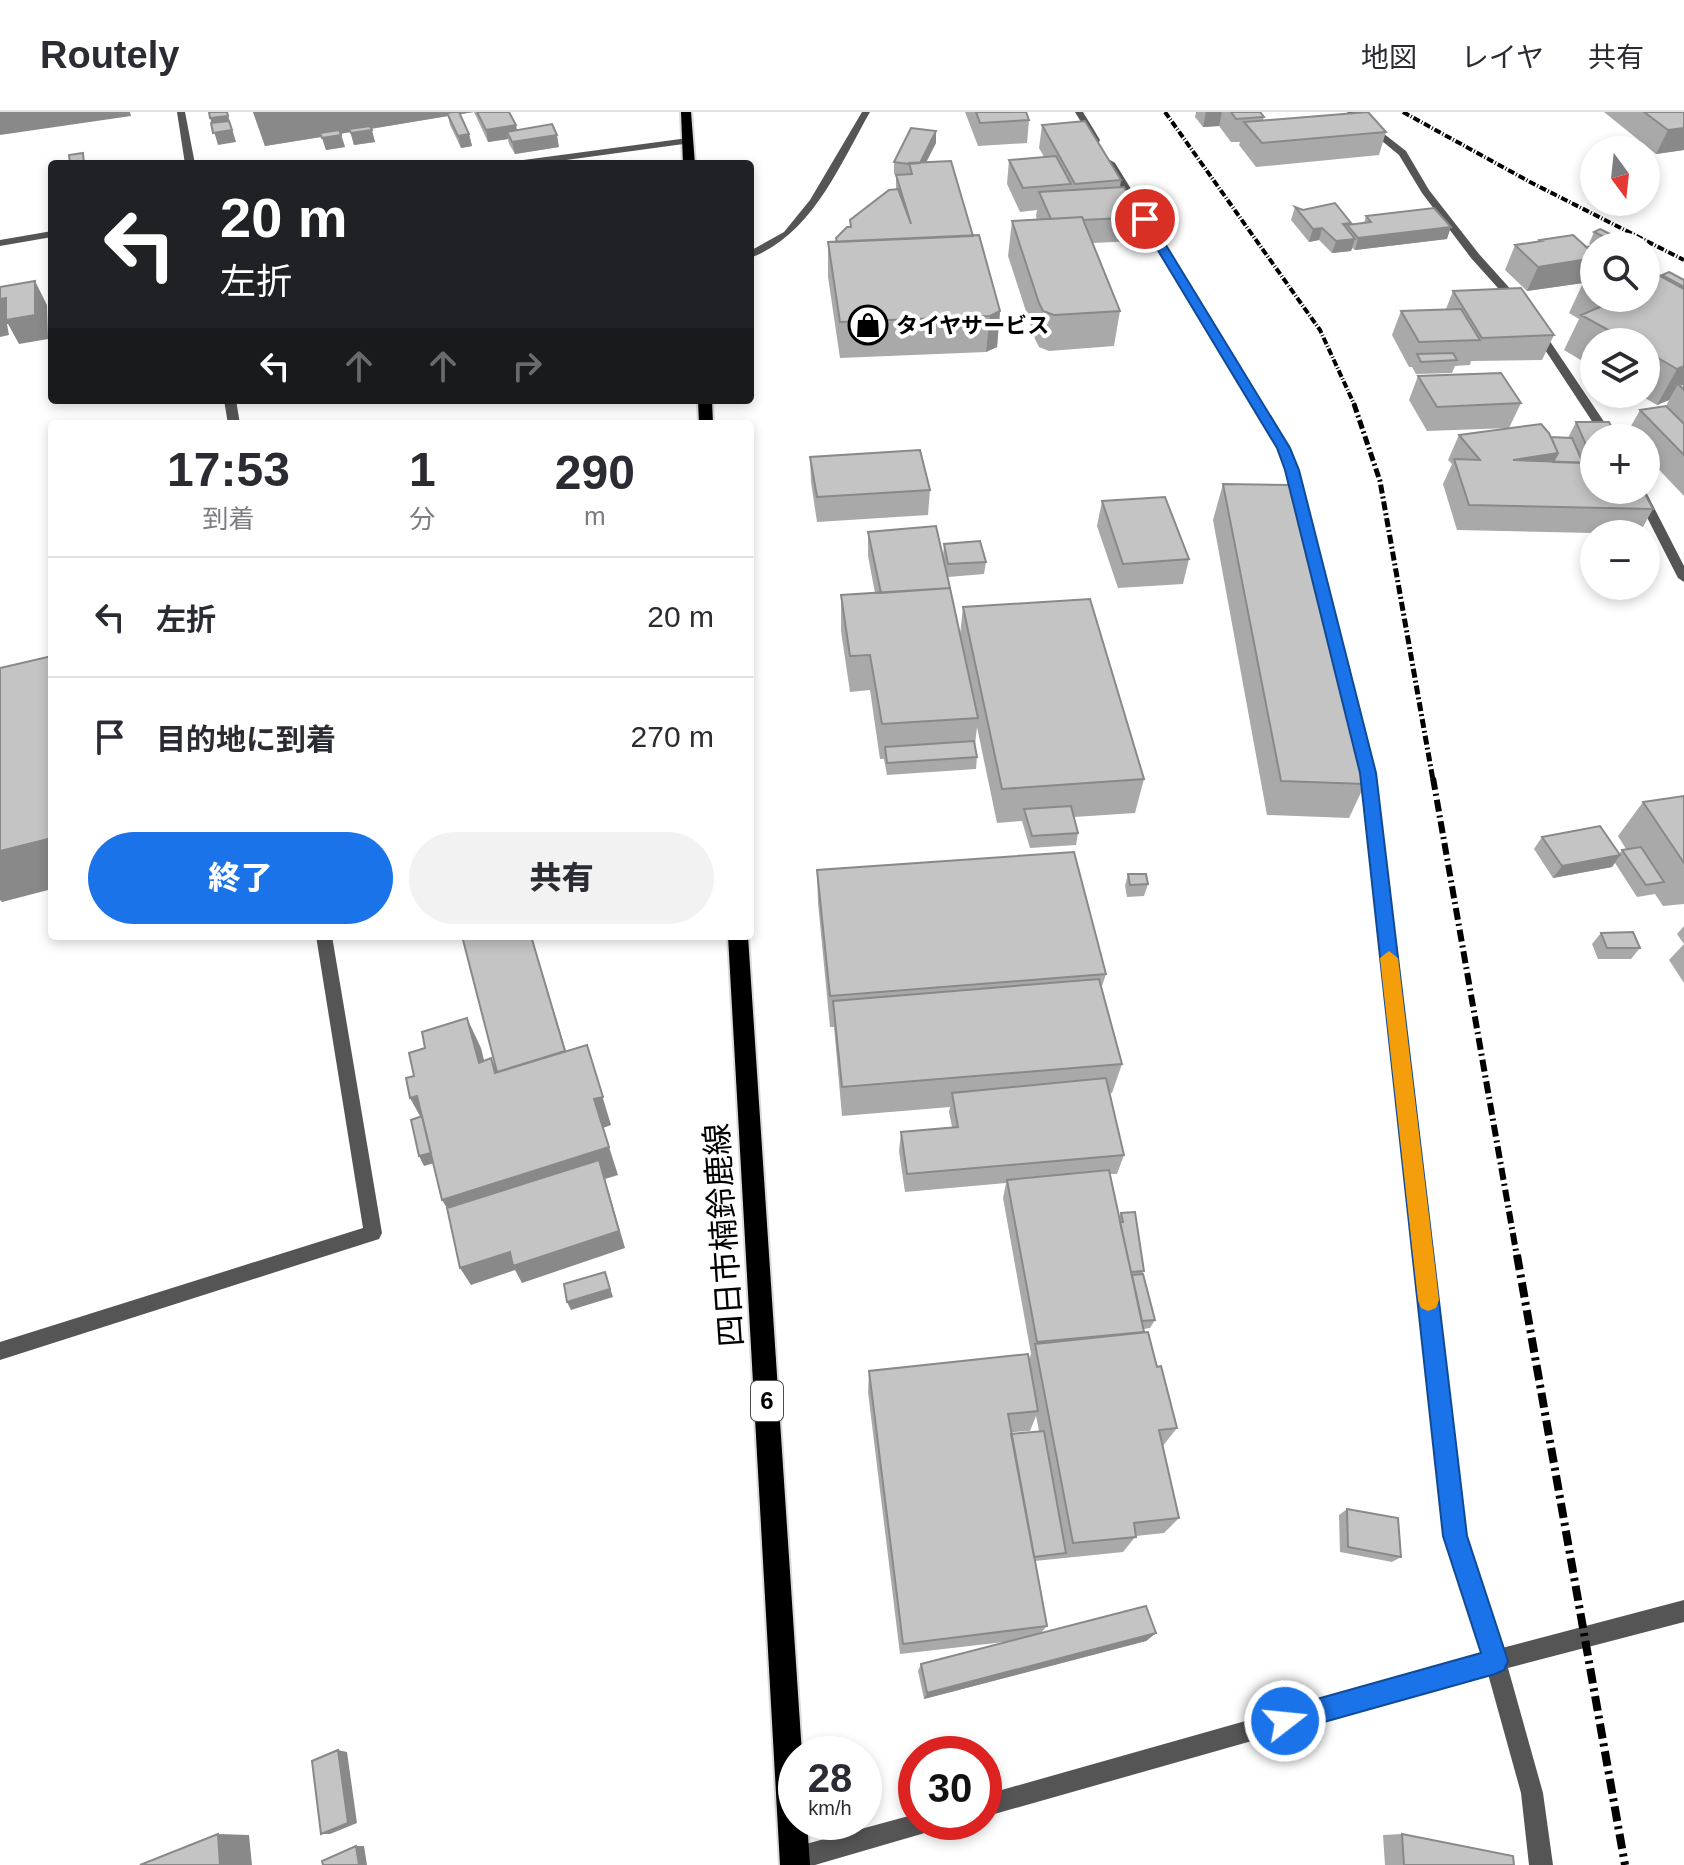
<!DOCTYPE html>
<html lang="ja">
<meta charset="utf-8">
<style>
:root{--surface:#fff;--page:#f2f2f3;--text:#2b2b33;--muted:#7c7c81;--line:#e1e1e2;--accent:#1a73e8}
body{margin:0;font-family:Arial,"Noto Sans JP",sans-serif;background:var(--page);color:var(--text);height:100vh;display:flex;flex-direction:column;font-size:30px;white-space:nowrap}
*{box-sizing:border-box;margin:0}
p{font-size:26px;color:var(--muted)}
.icon{flex:none;width:44px;height:44px;fill:none;stroke:currentColor;stroke-width:2;stroke-linecap:round;stroke-linejoin:round}
.map{position:relative;flex:1;overflow:hidden}
.drawer{position:absolute;left:48px;top:308px;width:706px;height:520px;display:flex;flex-direction:column;background:var(--surface);border-radius:8px;box-shadow:0 4px 12px #0003}
.drawer>*{flex:none}
.guide{position:absolute;left:48px;top:48px;width:706px;height:244px;border-radius:8px;box-shadow:0 4px 12px #0003;background:#202124;color:#fff;overflow:hidden}
.needle{width:52px;rotate:165deg}
.controls{position:absolute;left:1580px;top:24px;display:grid;gap:16px}
.controls a{display:grid;place-items:center;width:80px;height:80px;border-radius:50%;background:var(--surface);box-shadow:0 4px 12px #0003;font-size:40px}
.speed{position:absolute;left:778px;top:1624px;display:flex;gap:16px;font-size:40px;font-weight:700;text-align:center}
.speed>*{display:grid;place-content:center;width:104px;height:104px;border-radius:50%;background:var(--surface);box-shadow:0 4px 12px #0003;line-height:1}
.speed small{font-size:20px;font-weight:400}
.speed .limit{border:12px solid #d22;background:#fff;color:#111}
.pin{position:absolute;display:grid;place-items:center;width:68px;height:68px;color:#fff;margin:-34px;border:4px solid #fff;border-radius:50%;box-shadow:0 2px 8px #0007}
.me{position:absolute;width:88px;margin:-44px;rotate:74deg;stroke-linejoin:round;filter:drop-shadow(0 0 6px #0008)}
.turn{display:flex;align-items:center;gap:28px;height:168px;padding:0 40px;font-size:36px}
.turn .icon{width:104px;height:104px;stroke-width:2.5}
.turn b{display:block;font-size:56px;line-height:68px}
.lanes{display:flex;align-items:center;height:76px;padding:0 40px;background:#0003;justify-content:center;gap:40px;direction:ltr}
.lanes .off{opacity:.35}
.eta{display:flex;justify-content:space-evenly;align-items:center;height:136px;text-align:center}
.eta b{font-size:48px;font-weight:800;line-height:56px}
.button{display:flex;gap:16px;margin-top:auto;padding:16px 40px}
.button a{flex:1;height:92px;border-radius:48px;background:var(--accent);color:#fff;font-size:32px;font-weight:800;line-height:92px;text-align:center}
.button a+a{background:var(--page);color:var(--text)}
ul{padding:0;list-style:none}
li{display:flex;align-items:center;gap:24px;height:120px;padding:0 40px;border-top:2px solid var(--line)}
li div{flex:1}
li b{display:block;font-size:30px}
li em{font-style:normal}
header{display:flex;align-items:center;gap:48px;box-sizing:border-box;height:112px;padding:0 40px;background:var(--surface);border-bottom:2px solid var(--line)}
header strong{font-size:38px}
nav{display:flex;gap:44px;margin-inline-start:auto;font-size:28px}
.map>svg:first-child{display:block}
.lines{fill:none;stroke-linecap:round;stroke-linejoin:round}
.primary-casing{stroke:#dbdbdb;stroke-width:4}
.service{fill:#555;fill-rule:evenodd}
.minor{fill:#555;fill-rule:evenodd}
.tertiary{fill:#555;fill-rule:evenodd}
.primary{fill:#000;fill-rule:evenodd}
.rail-far3{stroke:#000;stroke-width:4;stroke-dasharray:7 2 1 2;stroke-linecap:butt}
.rail-far2{stroke:#000;stroke-width:5;stroke-dasharray:9 3 2 3;stroke-linecap:butt}
.rail-far1{stroke:#000;stroke-width:6;stroke-dasharray:12 4 2 4;stroke-linecap:butt}
.rail{stroke:#000;stroke-width:8;stroke-dasharray:15 5 3 5;stroke-linecap:butt}
.wall{fill:#a9a9a9;fill-rule:evenodd}
.shaded-wall{fill:#898989}
.building{fill:#c4c4c4;stroke:#898989;stroke-width:2}
.route{fill:#1a73e8;stroke:#114b97;stroke-width:2}
.slow{fill:#f59e0b}
.labels{text-anchor:middle;stroke-width:8;stroke-linejoin:round;paint-order:stroke}
.far-poi-label{font-size:22px;font-weight:bold;fill:#000;stroke:#fff;text-anchor:start}
.shield{fill:#fff;stroke:#4c4c4c;stroke-width:2}
.shield-label{font-size:24px;font-weight:bold;fill:#000}
.near-street-label{font-size:32px;fill:#000;stroke:#fff}
</style>
<header>
<strong>Routely</strong>
<nav><a>地図</a><a>レイヤ</a><a>共有</a></nav>
</header>
<div class="map">
<svg width="1684" height="1753" viewBox="0 0 1684 1753">
<rect width="100%" height="100%" fill="#fff"/>
<g class="lines">
<g class="primary-casing">
<path id="primary" d="M681 0H691L695 52H683Z
M698 288H712L713 312H699Z
M728 824H748L802 1642H796V1710H807L810 1753H780Z"/>
</g>
<path class="service" d="M177 0H185L195 52H185Z
M688 26 692 29 691 31 537 52H511L516 49Z
M52 119V125L0 134V128Z
M224 288H236L240 312H228Z
M316 824H332L382 1121 379 1127 0 1248V1230L363 1116Z"/>
<path class="minor" d="M1075 0H1083L1100 28 1099 30H1093Z
M1347 0H1356L1406 39 1429 78 1479 142 1523 191V195H1515L1471 146 1422 81 1399 43Z
M1110 48 1115 51 1232 240 1289 336 1298 358 1375 661 1465 1424 1502 1536 1684 1488V1510L1508 1556 1543 1681 1553 1753H1529L1521 1681 1488 1562 984 1705V1683L1482 1542 1445 1424 1361 661 1286 358 1277 336 1222 240 1105 51Z
M1537 215 1541 216 1615 326H1603L1532 218Z
M1633 378H1645L1684 454V470L1678 466Z
M916 1702V1710H938L935 1718 815 1753H786L783 1747 787 1739 795 1735Z"/>
<path class="tertiary" d="M862 0H870C839 54 812 123 750 146V139L784 120 810 88Z"/>
<use href="#primary" class="primary"/>
<path class="rail-far3" d="M1165 0 1320 218 1355 294
M1403 0 1530 70 1684 148"/>
<path class="rail-far2" d="M1354 292 1380 369 1433 668"/>
<path class="rail-far1" d="M1433 666 1517 1145"/>
<path class="rail" d="M1517 1143 1625 1753"/>
</g>
<path class="wall" d="M253 0H509L516 13 517 18 559 35 515 42 509 32 508 27 488 30 474 0 460 2 469 22 472 34 461 36 450 13 448 4 371 17 375 30 354 33 350 20 341 22 345 35 326 38 322 25 265 34Z
M965 0H1026L1029 8 1027 31 978 34Z
M1196 0H1260L1264 5 1263 8 1386 20 1379 43 1256 55 1239 33 1240 30H1231L1219 14 1203 15 1195 5Z
M1604 0H1684V38L1656 42Z
M1042 13 1121 68 1120 75 1139 105 1135 129 1093 131 1120 199 1114 234 1049 239 1039 235 1035 227 1008 144 1012 109 1037 108 1036 104 1037 98 1020 100 1007 72 1009 48 1044 45 1039 36Z
M936 31 926 51 973 124 1000 199 997 235 986 240 840 246 828 165V130H836L850 115V108L896 77V63H902L894 62V50Z
M1295 95 1351 111 1350 113 1364 111 1366 104 1447 127 1355 138 1352 136 1351 139 1332 141 1319 128 1309 130 1291 108Z
M1594 120 1620 127 1618 131 1594 134V186H1646L1662 163 1684 168V384L1646 344V326H1629L1626 323 1640 298 1666 294 1669 288 1657 293 1638 282H1646V230H1594V256L1564 238 1579 207 1569 201 1583 171 1527 179 1505 158 1515 133 1540 130V128L1586 135 1593 134 1589 132Z
M1453 179 1554 223 1542 248 1471 249 1470 253 1455 254 1452 261 1416 262 1412 255H1409L1392 223 1401 199 1446 197Z
M1418 264 1521 291 1509 316 1427 319 1409 288Z
M1576 310 1653 397 1639 422 1457 418 1443 372 1452 352 1448 348 1459 323 1568 326Z
M810 345 930 378 928 403 817 410 811 370Z
M1223 372 1365 672 1349 706 1267 703 1213 408Z
M1102 389 1189 447 1183 472 1118 476 1097 414Z
M868 420 943 444 944 432 986 450 984 462 948 465 960 523 963 495 1144 667 1135 701 1074 705 1078 721 1076 733 1030 736 1022 709 997 711 977 615 975 633 977 645 976 657 887 663 884 647H880L870 578 850 580 841 519V483L875 481 868 444Z
M1684 684V792L1663 794 1655 782 1637 785 1615 751 1612 755 1553 766 1534 737 1542 725 1619 742 1622 738 1626 737 1618 724 1643 690Z
M817 758 1106 862 1101 877 1122 952 1112 981H1110L1124 1043 1117 1062H1110L1119 1105 1121 1101 1144 1159 1142 1162 1155 1208 1150 1216 1144 1217 1177 1316 1162 1335 1179 1406 1164 1421 1136 1424 1123 1440 1035 1449 1047 1514 1041 1521H1156L1146 1529 924 1587 918 1559 921 1552 1013 1529 900 1542 868 1280 869 1259 1029 1248 1031 1242 1003 1086 1006 1071 905 1080 899 1039 901 1020 952 1015 949 1000 950 995 842 1004 834 915H830L818 791ZM1036 1304 1039 1319 1011 1322V1320L1030 1319Z
M1128 762 1148 772 1144 784 1127 785 1125 774Z
M1684 814V871L1669 848 1684 832 1677 822Z
M1601 821 1640 836 1631 847H1598L1592 832Z
M1347 1397 1401 1445 1392 1450 1340 1440 1339 1403Z
M1402 1722 1514 1753H1385L1383 1723Z"/>
<path class="shaded-wall" d="M0 0H130L131 4 0 23Z
M227 0 236 30 218 33 210 6Z
M253 0H474L449 4 447 1 448 4 265 34Z
M1206 0H1222L1219 14 1203 15Z
M516 13 518 25 507 20 508 27 488 30 486 18Z
M1684 16V38L1656 42 1668 18Z
M372 18 375 30 354 33 351 21Z
M936 19V31L918 65V53Z
M469 22 472 34 461 36 458 24Z
M341 23 345 35 326 38 322 26Z
M557 23 559 35 515 42 512 30Z
M1451 115 1447 127 1355 138 1358 126Z
M1322 116 1319 128 1309 130 1313 117Z
M1355 127 1351 139 1332 141 1336 129Z
M1594 146V155L1588 167 1586 166 1583 171 1527 179 1538 155Z
M35 169 47 193 48 227 19 232 8 212H7L9 223 0 225V187Z
M1000 199 997 235 986 240 990 204Z
M1684 254V278L1678 272 1669 288 1657 293 1677 257Z
M1558 341 1545 366 1513 348Z
M52 726V777L2 790 0 788V739Z
M1620 743 1612 755 1553 766 1562 754Z
M531 824 574 965 507 986 506 983 508 990 495 961 491 946 500 965 567 945Z
M467 906 481 936 492 980 479 951Z
M587 933 611 1013 603 1016 618 1063 605 1067 625 1136 522 1171 515 1158 471 1173 460 1156 510 1140 619 1119 458 1114 442 1088 594 987Z
M417 984 441 1049 424 1054 419 1044 426 1015 410 986Z
M605 1160 613 1185 571 1198 567 1190Z
M1156 1521 1146 1529 924 1587 927 1581Z
M338 1638 347 1640 357 1711 330 1722H321Z
M218 1722 249 1723 252 1753H220Z
M356 1734H364L367 1753H359Z"/>
<path class="building" d="M209 0H227L228 4 210 6Z
M453 0H459L469 22 458 24 447 1Z
M477 0H509L516 13 486 18Z
M976 0H1026L1029 8 980 11Z
M1231 0H1260L1264 5 1236 7Z
M1368 0 1386 20 1262 31 1244 10Z
M1644 0H1684V16L1668 18Z
M229 9 232 18 213 21 211 11Z
M1085 9 1121 68 1075 72 1042 13Z
M552 12 557 23 512 30 507 20Z
M370 14 372 18 351 21 349 17Z
M911 16 936 19 920 51 909 52 894 50Z
M339 18 341 23 322 26 320 21Z
M83 41 84 52H70L69 43Z
M1056 44 1071 72 1023 76 1009 48Z
M951 49 973 124 837 130 836 126 847 115H851L850 108 889 78 898 77 911 112 896 63 912 62 909 51Z
M1124 75 1139 105 1084 108 1082 105 1051 107 1039 80Z
M1335 91 1351 111 1343 112 1355 127 1336 129 1322 116 1313 117 1295 95 1303 98Z
M1434 96 1451 115 1358 126 1347 113 1371 110 1366 104Z
M1082 105 1120 199 1054 203 1043 199 1039 191 1012 109Z
M1600 117 1620 127 1613 129 1594 120Z
M979 123 1000 199 990 204 840 210 828 130Z
M1573 123 1594 142V146L1538 155 1515 133 1542 129 1540 128Z
M1623 130 1628 134H1596Z
M1594 134V142L1586 135Z
M1646 156 1684 177V254L1677 257 1646 239V230H1630L1581 203 1621 186H1646Z
M1669 160 1684 168V175L1662 163Z
M1594 162V170L1586 166Z
M35 169V203L6 208V186L0 187V175Z
M1521 176 1554 223 1482 226 1453 179Z
M1461 197 1480 228 1419 230 1401 199Z
M1453 241 1457 248 1421 250 1417 242Z
M1501 261 1521 291 1437 295 1418 264Z
M1678 272H1684V278Z
M1666 294 1684 312V343L1640 298Z
M1576 310H1609L1617 326H1594V351Z
M1541 312 1549 321 1558 341 1513 348 1594 351V378H1643L1653 397 1469 393 1454 347 1480 348 1459 323Z
M1551 325 1572 326 1583 351 1553 350 1558 341Z
M920 338 930 378 817 385 810 345Z
M1223 372 1293 373 1365 672 1281 669Z
M1165 385 1189 447 1123 452 1102 389Z
M936 414 950 476 881 481 868 420Z
M980 429 986 450 948 452 944 432Z
M950 476 978 606 882 612 870 543 850 544 841 483Z
M1090 487 1144 667 1002 677 963 495Z
M52 544V726L0 739V556Z
M974 629 977 645 887 651 885 635Z
M1684 684V751L1643 690Z
M1071 694 1078 721 1032 724 1024 697Z
M1600 714 1620 743 1562 754 1542 725Z
M1641 735 1664 770 1646 773 1622 738Z
M1074 740 1106 862 830 884 817 758Z
M1128 762H1146L1148 772 1130 773Z
M1633 820 1640 836H1607L1601 821Z
M462 824H531L565 939 497 960Z
M1099 867 1122 952 842 975 833 889Z
M467 906 479 951 491 946 495 961 587 933 603 985 594 987 609 1035 442 1088 417 984 410 986 406 966 414 964 409 941 425 936 422 920Z
M1106 966 1124 1043 907 1062 901 1020 958 1015 952 981Z
M422 1004 431 1041 419 1044 411 1008Z
M599 1048 619 1119 513 1154 510 1140 460 1156 447 1096Z
M1109 1058 1144 1220 1037 1230 1007 1068Z
M1135 1100 1144 1159 1131 1160 1120 1110H1123L1121 1101Z
M605 1160 610 1177 567 1190 564 1172Z
M1143 1162 1155 1208 1142 1209 1132 1163Z
M1148 1220 1157 1255 1161 1254 1177 1316 1159 1318 1179 1406 1134 1411 1136 1425 1073 1431 1035 1232Z
M1028 1242 1038 1299 1008 1302 1047 1514 903 1532 869 1259Z
M1044 1319 1066 1441 1034 1445 1011 1322Z
M1347 1397 1398 1406 1401 1445 1348 1435Z
M1146 1494 1156 1521 927 1581 921 1552Z
M338 1638 348 1711 321 1722 312 1649Z
M218 1722 220 1753H140Z
M1402 1722 1513 1744 1514 1753H1404Z
M356 1734 359 1753H323L322 1749Z"/>
<path class="route" d="M1145 104 1150 107 1290 336 1299 358 1376 661 1467 1424 1508 1549 1504 1558 1495 1562 1285 1621 1276 1618 1272 1609 1276 1600 1285 1596 1481 1541 1443 1424 1360 661 1285 358 1277 336 1139 107Z"/>
<path class="slow" d="M1389 839 1398 846 1439 1188 1436 1196 1428 1199 1421 1196 1418 1188 1380 846Z"/>
<defs>
<g id="shop-ring" transform="scale(2)"><circle r="9.5" fill="#fff" stroke="#000" stroke-width="1.5"/><path d="M-5-2.5h2.3a2.7 3.5 0 0 1 5.4 0H5L5.5 6h-11ZM-1.5-2.5h3a1.5 2.3 0 0 0-3 0Z" fill="#000"/></g>
</defs>
<g fill-rule="evenodd">
<use href="#shop-ring" x="868" y="213"/>
</g>
<g class="labels">
<g class="far-poi-label">
<text x="896" y="221">タイヤサービス</text>
</g>
<rect class="shield" x="751" y="1269" width="32" height="40" rx="6"/>
<g class="shield-label">
<text x="767" y="1297">6</text>
</g>
<g class="near-street-label">
<text transform="translate(724 1123) rotate(-94)" y="11">四日市楠鈴鹿線</text>
</g>
</g>
</svg>
<div class="controls">
<a><svg class="needle" viewBox="-14 -14 28 28"><path d="M0-13l5 13h-10z" fill="#e53935"/><path d="M0 13l5-13h-10z" fill="#7c7c81"/></svg></a>
<a><svg class="icon" aria-label="search" viewBox="0 0 24 24"><circle cx="10" cy="10" r="6"/><path d="M15 15l6 6"/></svg></a>
<a><svg class="icon" aria-label="layers" viewBox="0 0 24 24"><path d="M12 4l9 5-9 5-9-5zM3 14l9 5 9-5"/></svg></a>
<a>+</a>
<a>−</a>
</div>
<div class="speed"><div>28<small>km/h</small></div><div class="limit">30</div></div>
<div class="pin" style="left:1145px;top:107px;background:#d93025"><svg class="icon" aria-label="arrive" viewBox="0 0 24 24"><path d="M6 21V4h12l-3 4 3 4H6"/></svg></div>
<svg class="me" style="left:1285px;top:1609px" viewBox="-20 -20 40 40"><circle r="17" fill="#1a73e8" stroke="#fff" stroke-width="3"/><path d="M0-11L8 9 0 5-8 9z" fill="#fff"/></svg>
<div class="guide">
<div class="turn"><svg class="icon" aria-label="left" viewBox="0 0 24 24"><path d="M17 20v-9H6M10 6l-5 5 5 5"/></svg><div><b>20 m</b>左折</div></div>
<div class="lanes"><svg class="icon" aria-label="left" viewBox="0 0 24 24"><path d="M17 20v-9H6M10 6l-5 5 5 5"/></svg><svg class="icon off" aria-label="ahead" viewBox="0 0 24 24"><path d="M12 20V5M6 11l6-6 6 6"/></svg><svg class="icon off" aria-label="ahead" viewBox="0 0 24 24"><path d="M12 20V5M6 11l6-6 6 6"/></svg><svg class="icon off" aria-label="right" viewBox="0 0 24 24"><path d="M7 20v-9h11M14 6l5 5-5 5"/></svg></div>
</div>
<section class="drawer">
<div class="eta">
<div><b>17:53</b><p>到着</p></div>
<div><b>1</b><p>分</p></div>
<div><b>290</b><p>m</p></div>
</div>
<ul>
<li><svg class="icon" aria-label="left" viewBox="0 0 24 24"><path d="M17 20v-9H6M10 6l-5 5 5 5"/></svg><div><b>左折</b></div><em>20 m</em></li>
<li><svg class="icon" aria-label="arrive" viewBox="0 0 24 24"><path d="M6 21V4h12l-3 4 3 4H6"/></svg><div><b>目的地に到着</b></div><em>270 m</em></li>
</ul>
<div class="button"><a>終了</a><a>共有</a></div>
</section>
</div>
